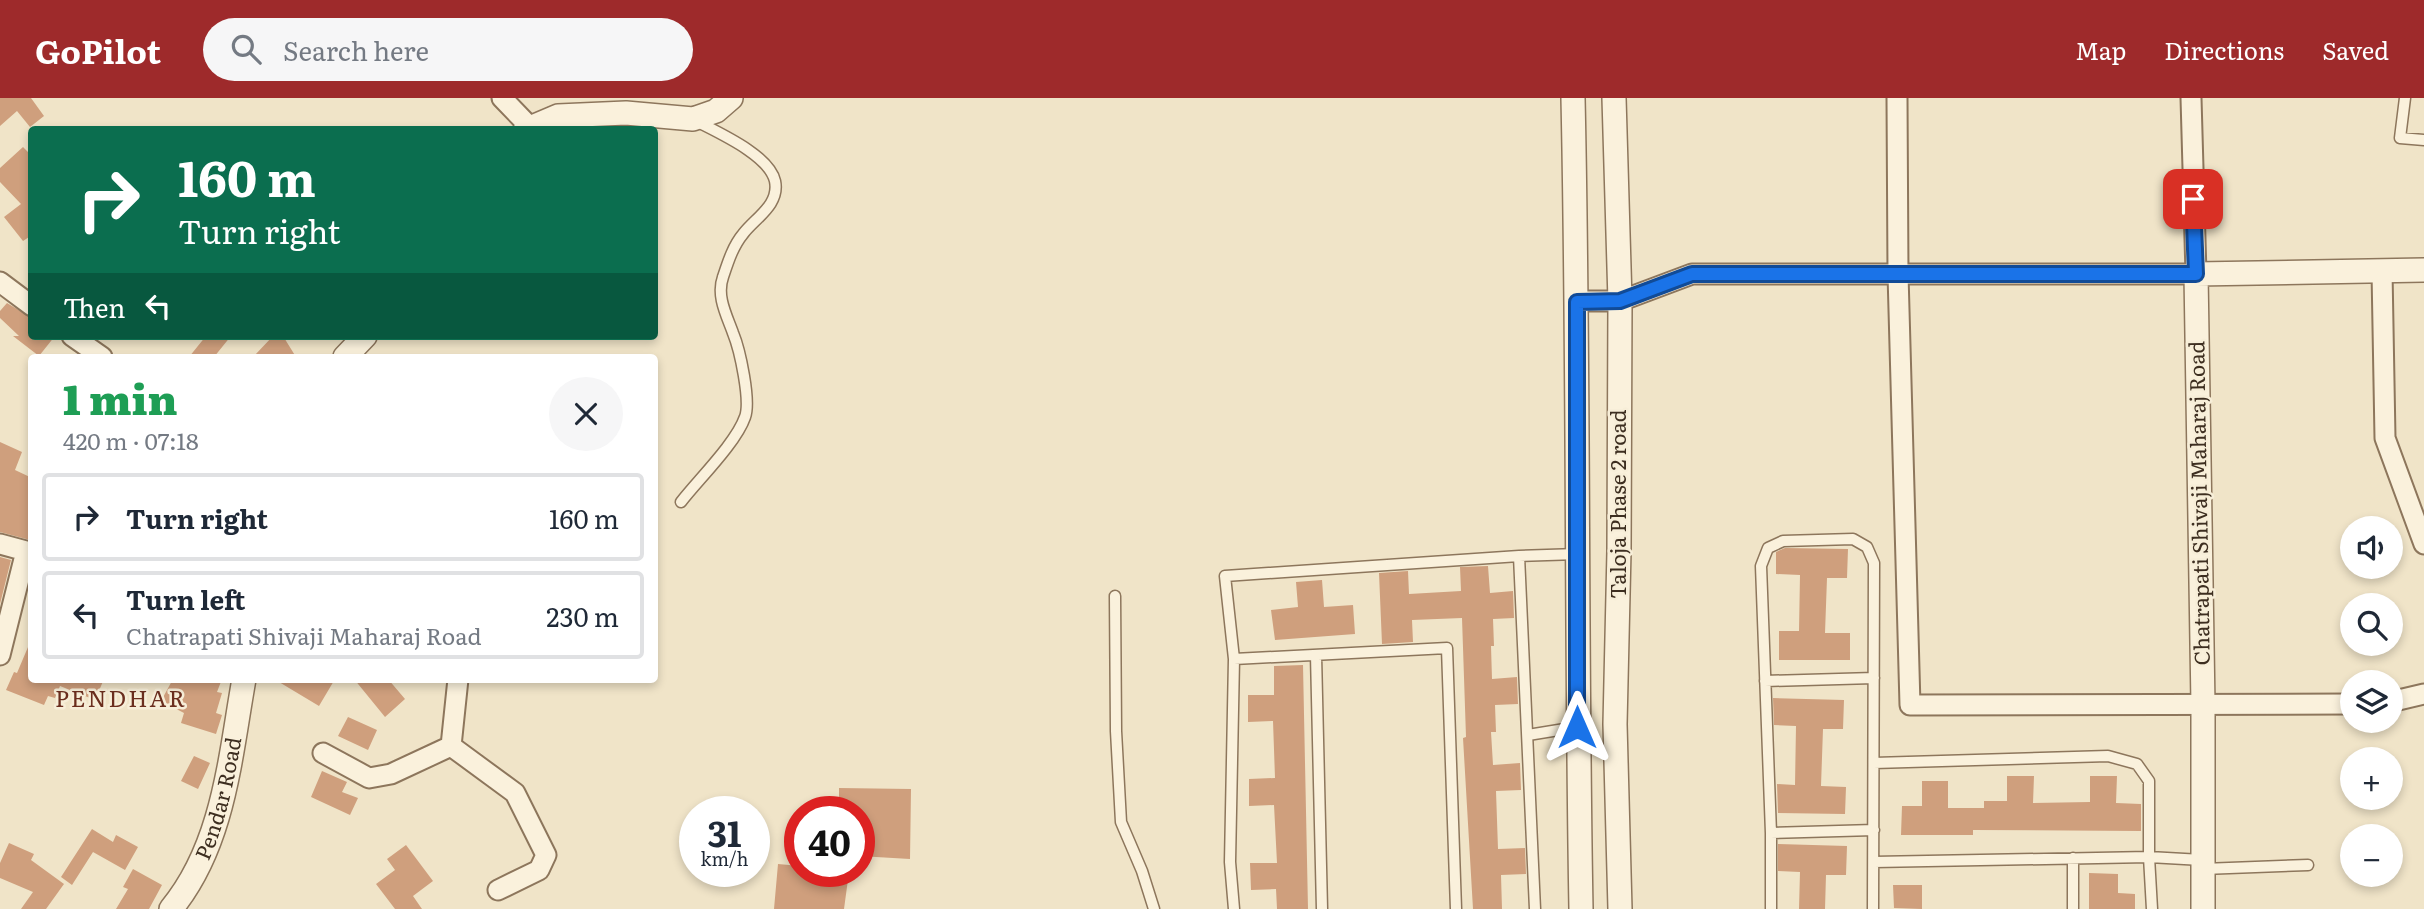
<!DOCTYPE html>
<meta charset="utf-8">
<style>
:root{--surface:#fff;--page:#f6f6f7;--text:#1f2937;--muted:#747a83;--line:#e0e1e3;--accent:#9e2a2b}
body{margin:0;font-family:Literata,serif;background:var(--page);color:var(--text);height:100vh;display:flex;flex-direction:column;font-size:26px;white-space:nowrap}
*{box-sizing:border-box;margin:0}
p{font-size:23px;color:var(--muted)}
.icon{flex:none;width:38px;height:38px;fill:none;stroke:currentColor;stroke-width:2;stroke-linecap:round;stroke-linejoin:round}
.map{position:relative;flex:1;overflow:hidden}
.drawer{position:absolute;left:28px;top:256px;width:630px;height:329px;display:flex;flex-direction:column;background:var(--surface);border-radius:7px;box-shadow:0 4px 10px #0003}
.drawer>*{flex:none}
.guide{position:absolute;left:28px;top:28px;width:630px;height:214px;border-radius:7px;box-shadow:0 4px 10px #0003;background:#0b6e4f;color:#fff;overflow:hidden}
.controls{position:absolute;left:2340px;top:418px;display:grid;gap:14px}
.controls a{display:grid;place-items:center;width:63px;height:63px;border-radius:50%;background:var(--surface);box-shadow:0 4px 10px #0003;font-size:35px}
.speed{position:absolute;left:679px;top:698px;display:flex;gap:14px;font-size:35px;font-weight:700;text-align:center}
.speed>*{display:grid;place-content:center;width:91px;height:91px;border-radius:50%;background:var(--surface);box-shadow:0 4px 10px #0003;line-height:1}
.speed small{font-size:18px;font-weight:400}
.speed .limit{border:10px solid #d22;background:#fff;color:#111}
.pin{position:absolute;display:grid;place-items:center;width:60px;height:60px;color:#fff;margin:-30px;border-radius:14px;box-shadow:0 4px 10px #0006}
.me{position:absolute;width:77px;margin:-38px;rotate:0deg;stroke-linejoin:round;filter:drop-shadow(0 0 5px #0008)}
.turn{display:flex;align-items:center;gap:24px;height:147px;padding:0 35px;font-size:32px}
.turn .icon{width:91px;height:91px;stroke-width:2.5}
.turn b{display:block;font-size:49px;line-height:60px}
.then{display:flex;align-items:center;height:66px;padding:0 35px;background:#0003;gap:14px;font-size:26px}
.round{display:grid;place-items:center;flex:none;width:74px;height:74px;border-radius:37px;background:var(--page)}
.headline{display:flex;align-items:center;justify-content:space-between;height:119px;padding:0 35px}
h1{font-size:42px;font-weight:800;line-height:52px;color:#1e9e55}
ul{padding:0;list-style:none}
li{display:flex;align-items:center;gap:21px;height:88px;margin:0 14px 10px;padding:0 21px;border:4px solid var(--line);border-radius:7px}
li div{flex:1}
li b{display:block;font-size:26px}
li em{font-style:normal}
header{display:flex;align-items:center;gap:42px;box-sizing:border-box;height:98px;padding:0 35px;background:var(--accent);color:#fff}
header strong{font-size:33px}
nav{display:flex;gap:38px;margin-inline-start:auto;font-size:24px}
.search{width:490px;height:63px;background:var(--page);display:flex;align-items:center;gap:18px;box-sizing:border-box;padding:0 24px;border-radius:38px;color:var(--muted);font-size:26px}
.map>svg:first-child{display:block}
.building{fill:#cf9f7d}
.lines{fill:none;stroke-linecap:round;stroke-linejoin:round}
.service-casing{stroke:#8d765c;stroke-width:13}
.minor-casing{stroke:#8d765c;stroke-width:23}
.tertiary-casing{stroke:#8d765c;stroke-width:26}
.service{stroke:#faf1dc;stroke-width:10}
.minor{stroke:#faf1dc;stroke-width:19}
.tertiary{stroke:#faf1dc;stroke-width:23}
.route-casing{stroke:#114b97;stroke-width:18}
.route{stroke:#1a73e8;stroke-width:12}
.labels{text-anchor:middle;stroke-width:5;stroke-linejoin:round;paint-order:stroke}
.street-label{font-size:21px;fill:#3d2e20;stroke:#f7eed8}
.neighbourhood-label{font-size:23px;letter-spacing:2px;fill:#6b2e1e;stroke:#f7eed8}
</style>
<header>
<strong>GoPilot</strong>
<div class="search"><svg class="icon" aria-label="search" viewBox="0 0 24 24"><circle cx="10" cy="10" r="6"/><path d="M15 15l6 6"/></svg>Search here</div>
<nav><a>Map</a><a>Directions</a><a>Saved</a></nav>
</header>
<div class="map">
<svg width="2424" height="811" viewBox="0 0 2424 811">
<rect width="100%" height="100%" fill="#f0e4c8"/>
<path class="building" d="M0 0H31L44 18 30 29 17 13 0 28Z
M23 49 32 58V137L23 143 4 119 21 106 0 84V70Z
M7 205 32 220V238H55L39 258 13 238H19L0 220V213Z
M206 238H231L214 259H189Z
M273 238H283L296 259H253Z
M0 344 22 354 15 372 32 380 30 442 0 434Z
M1785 450 1848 451 1847 480H1827L1825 535H1850V562H1779V533H1799L1800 477 1776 476V454Z
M0 459 11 462 0 506Z
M1488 468 1490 495 1513 493 1514 520 1493 521 1494 548H1491L1492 581 1517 579 1518 606 1495 607 1496 634H1491L1493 667 1520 665 1521 692 1496 693 1498 751 1525 750 1526 776 1501 777 1502 811H1473L1463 640 1466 639 1462 520 1412 522 1413 544 1382 546 1379 475 1408 473 1409 496 1461 493 1460 469Z
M1322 482 1324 509 1353 507 1355 536 1275 542 1271 512 1298 509 1296 484Z
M31 542 32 581H104L95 602 60 588 55 600 48 598 44 607 6 592 14 574 17 575Z
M1303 567 1308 811H1277L1276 791 1251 792 1250 765H1277L1274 707 1249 708V681L1275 680 1273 623 1248 624V597H1274V568Z
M173 581H222L217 594 222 595 216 615 222 617 216 636 181 625 184 615 161 603Z
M274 581H335L319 608Z
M354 581H388L405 601 385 619Z
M1773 600 1844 602 1843 631H1823L1821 688 1846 689 1845 716 1778 715 1777 686 1795 687 1796 628 1774 627Z
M348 619 377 632 368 652 338 638Z
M194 658 210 665 198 691 181 683Z
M322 673 347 684 342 694 358 700 350 717 311 699Z
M2007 678H2034L2033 705 2090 704V678H2117L2116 705 2141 706V733L1973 732V737H1901L1902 708H1922V683H1948V710H1984V703H2007Z
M839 690 911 691 910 761 859 758V714H839Z
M92 731 113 744 116 737 138 749 125 772 93 754 72 787 61 779Z
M9 745 34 756 31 762 64 786 46 811H21L33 794 0 780V765Z
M1778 746 1847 748 1846 777H1826L1825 811H1799L1800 774 1778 773Z
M406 747 433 783 413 798 422 811H395L376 786 395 772 387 761Z
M778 766 800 768V774H849L844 811H774Z
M133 771 162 787 149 811H116L128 791 123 789Z
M2089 775 2118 776V795L2135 796V811H2089Z
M1893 787H1922V811L1894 810Z"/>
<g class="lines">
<g class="service-casing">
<path id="service" d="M2405 0 2400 40 2424 42
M681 404C698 382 736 345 745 319 751 303 740 252 733 235 727 218 716 198 723 179 728 164 733 148 743 136 755 120 780 107 775 83 769 57 719 35 696 23
M1519 458 1578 456
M1115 498 1116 633 1121 724 1142 773 1154 811
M1316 557 1322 811
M1234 561 1225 478 1519 458 1535 811
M1765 583 1874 580
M1528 637 1577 629
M1874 665 2108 658 2137 666 2149 683V759L2202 762
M1771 735 1874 732
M2073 760V811
M1874 764 2149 759 2152 811
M2203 771 2308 767
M1234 811 1230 764 1234 561 1447 550 1456 811
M1771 811V735L1761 468 1768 450 1783 443 1853 441 1867 449 1874 465 1873 811"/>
</g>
<g class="minor-casing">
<path id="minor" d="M502 0 529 28
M1897 0 1898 176 1910 607 2352 606
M2382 173 2385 340 2424 446
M0 184 32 208
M1577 203H1620L1692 176H2196L2191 0
M72 238 102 259
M0 446 26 453 0 557
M2390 604 2424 596
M451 648 515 695 546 757 539 772 498 792
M323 655 369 680 391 676 451 648 458 581"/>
</g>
<g class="tertiary-casing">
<g id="tertiary">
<path d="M1573 0C1579 270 1576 541 1581 811"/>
<path d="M1614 0 1620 203 1619 453 1615 626 1620 811"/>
<path d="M525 32 558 18 626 15 693 21 716 13 731 0"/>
<path d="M345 259 365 238"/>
<path id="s1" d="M171 811C224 747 230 659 244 581"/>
<path d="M2203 811V607L2196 176 2424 172"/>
</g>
</g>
<use href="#service" class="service"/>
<use href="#minor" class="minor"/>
<use href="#tertiary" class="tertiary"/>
</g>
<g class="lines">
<g class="route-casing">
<path id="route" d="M1577 629V204L1620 203 1692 176H2196L2193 101"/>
</g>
<use href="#route" class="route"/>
</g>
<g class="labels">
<g class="street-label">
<text transform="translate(2200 405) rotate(-91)" y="7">Chatrapati Shivaji Maharaj Road</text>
<text transform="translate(1619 406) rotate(-90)" y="7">Taloja Phase 2 road</text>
<text dy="7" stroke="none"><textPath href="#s1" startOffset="122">Pendar Road</textPath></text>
</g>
<g class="neighbourhood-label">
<text x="121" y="609">PENDHAR</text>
</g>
</g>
</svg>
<div class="controls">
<a><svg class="icon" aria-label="sound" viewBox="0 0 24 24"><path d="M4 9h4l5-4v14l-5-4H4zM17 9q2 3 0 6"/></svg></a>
<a><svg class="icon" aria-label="search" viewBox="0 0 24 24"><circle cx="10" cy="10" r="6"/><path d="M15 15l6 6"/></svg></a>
<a><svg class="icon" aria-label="layers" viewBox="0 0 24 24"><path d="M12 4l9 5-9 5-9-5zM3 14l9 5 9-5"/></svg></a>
<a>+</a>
<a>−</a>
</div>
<div class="speed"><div>31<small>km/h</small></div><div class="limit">40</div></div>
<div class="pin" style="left:2193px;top:101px;background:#d93025"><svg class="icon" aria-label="arrive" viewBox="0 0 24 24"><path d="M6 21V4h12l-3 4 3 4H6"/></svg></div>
<svg class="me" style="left:1577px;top:629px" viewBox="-20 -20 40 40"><path d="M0-17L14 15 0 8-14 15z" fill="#1a73e8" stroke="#fff" stroke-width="4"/></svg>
<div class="guide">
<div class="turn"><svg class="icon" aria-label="right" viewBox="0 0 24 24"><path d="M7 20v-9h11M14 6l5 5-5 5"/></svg><div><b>160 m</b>Turn right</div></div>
<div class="then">Then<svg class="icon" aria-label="left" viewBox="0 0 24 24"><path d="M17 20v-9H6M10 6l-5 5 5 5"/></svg></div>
</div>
<section class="drawer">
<div class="headline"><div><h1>1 min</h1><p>420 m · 07:18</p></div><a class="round"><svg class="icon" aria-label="close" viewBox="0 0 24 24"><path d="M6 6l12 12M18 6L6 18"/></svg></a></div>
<ul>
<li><svg class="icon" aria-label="right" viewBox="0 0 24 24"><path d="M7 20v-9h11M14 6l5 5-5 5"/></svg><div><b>Turn right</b></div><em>160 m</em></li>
<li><svg class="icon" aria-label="left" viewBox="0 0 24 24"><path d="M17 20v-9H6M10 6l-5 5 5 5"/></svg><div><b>Turn left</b><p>Chatrapati Shivaji Maharaj Road</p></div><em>230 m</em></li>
</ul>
</section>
</div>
